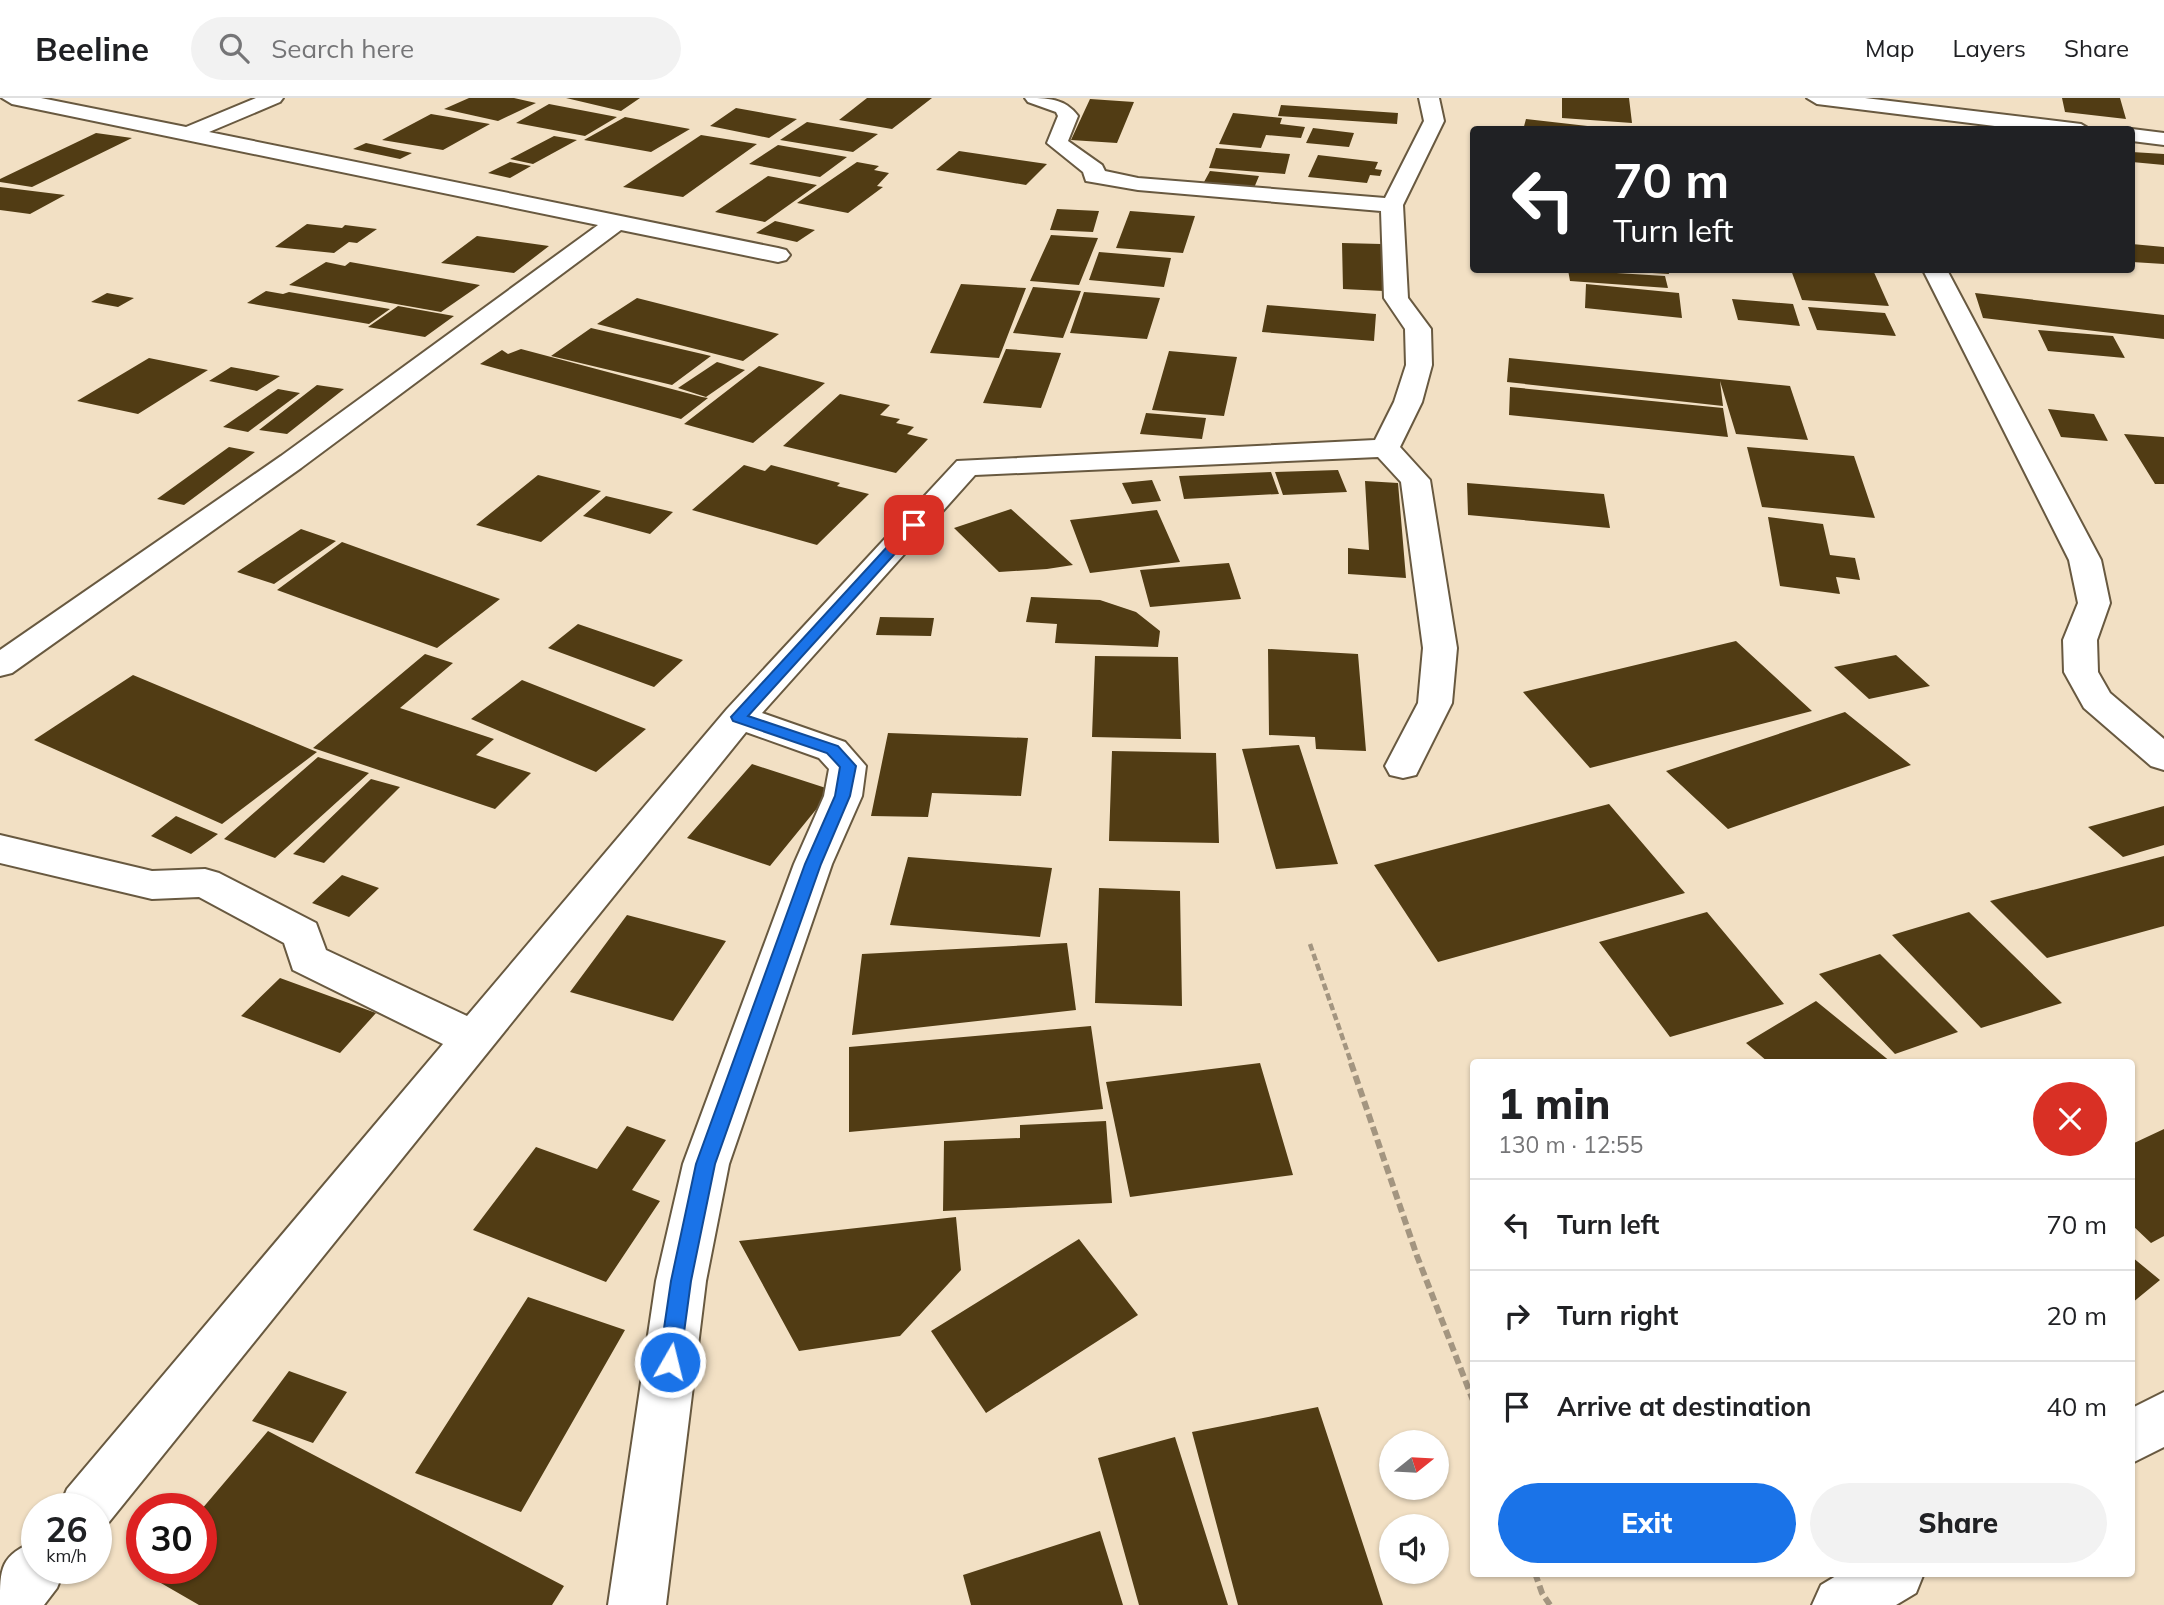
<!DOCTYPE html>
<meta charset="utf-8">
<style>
:root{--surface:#fff;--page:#f2f2f2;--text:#202124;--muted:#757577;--line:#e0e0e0;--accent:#1a73e8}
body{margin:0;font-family:Mulish,sans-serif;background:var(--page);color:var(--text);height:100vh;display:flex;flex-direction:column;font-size:26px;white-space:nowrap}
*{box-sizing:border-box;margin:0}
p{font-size:23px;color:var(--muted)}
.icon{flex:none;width:38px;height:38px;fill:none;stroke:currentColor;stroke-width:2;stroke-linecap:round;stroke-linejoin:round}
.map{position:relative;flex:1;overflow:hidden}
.panel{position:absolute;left:1470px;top:961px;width:665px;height:518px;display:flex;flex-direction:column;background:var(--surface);border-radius:7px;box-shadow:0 2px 5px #0004}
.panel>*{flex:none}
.hud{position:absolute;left:1470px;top:28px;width:665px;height:147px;border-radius:7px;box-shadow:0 2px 5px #0004;background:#202124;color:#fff;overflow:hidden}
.needle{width:46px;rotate:72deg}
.controls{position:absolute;left:1379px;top:1332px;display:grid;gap:14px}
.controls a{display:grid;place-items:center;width:70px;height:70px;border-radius:50%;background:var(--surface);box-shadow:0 2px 5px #0004;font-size:35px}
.speed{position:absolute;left:21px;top:1395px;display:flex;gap:14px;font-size:35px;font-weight:700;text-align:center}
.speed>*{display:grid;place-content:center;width:91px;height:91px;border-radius:50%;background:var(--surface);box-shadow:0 2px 5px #0004;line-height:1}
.speed small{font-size:18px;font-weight:400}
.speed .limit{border:10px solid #d22;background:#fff;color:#111}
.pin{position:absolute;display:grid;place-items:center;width:60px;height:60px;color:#fff;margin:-30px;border-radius:14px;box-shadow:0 4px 10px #0006}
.me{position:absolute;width:77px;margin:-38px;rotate:8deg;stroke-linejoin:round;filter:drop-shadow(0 0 5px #0008)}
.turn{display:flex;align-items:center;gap:24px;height:147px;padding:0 28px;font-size:32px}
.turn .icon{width:91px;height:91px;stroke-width:2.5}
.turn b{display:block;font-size:49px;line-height:60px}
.round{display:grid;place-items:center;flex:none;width:74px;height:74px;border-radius:37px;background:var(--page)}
.overview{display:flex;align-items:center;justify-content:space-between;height:119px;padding:0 28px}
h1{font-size:42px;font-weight:800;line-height:52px}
.primary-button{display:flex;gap:14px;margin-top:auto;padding:14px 28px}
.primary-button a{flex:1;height:80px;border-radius:42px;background:var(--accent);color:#fff;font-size:28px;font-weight:800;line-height:80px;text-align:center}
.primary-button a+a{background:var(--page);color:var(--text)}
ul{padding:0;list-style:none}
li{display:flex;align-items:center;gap:21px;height:91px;padding:0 28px;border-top:2px solid var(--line)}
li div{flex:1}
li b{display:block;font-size:26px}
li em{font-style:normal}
header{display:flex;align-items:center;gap:42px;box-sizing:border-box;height:98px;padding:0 35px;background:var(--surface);border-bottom:2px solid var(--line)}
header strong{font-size:33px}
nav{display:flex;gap:38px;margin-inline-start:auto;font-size:24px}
.search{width:490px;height:63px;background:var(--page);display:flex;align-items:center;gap:18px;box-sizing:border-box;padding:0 24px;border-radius:38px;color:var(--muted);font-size:26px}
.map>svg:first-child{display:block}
.building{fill:#513c14}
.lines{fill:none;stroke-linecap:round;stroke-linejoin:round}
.street-casing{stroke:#685940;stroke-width:4}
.path-far1{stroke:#a39580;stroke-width:4.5;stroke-dasharray:7 3.5;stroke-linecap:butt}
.path{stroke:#a39580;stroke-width:6;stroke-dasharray:9 4.5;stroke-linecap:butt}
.street{fill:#fff;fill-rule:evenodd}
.route{fill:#1a73e8;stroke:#114b97;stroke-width:2}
</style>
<header>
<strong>Beeline</strong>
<div class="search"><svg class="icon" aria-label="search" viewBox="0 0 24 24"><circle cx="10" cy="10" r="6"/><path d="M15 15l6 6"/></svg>Search here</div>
<nav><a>Map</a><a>Layers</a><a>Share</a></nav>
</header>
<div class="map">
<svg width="2164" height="1507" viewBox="0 0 2164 1507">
<rect width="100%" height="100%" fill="#f2e0c4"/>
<path class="building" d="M469 0H514L536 5 498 23 444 11Z
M566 0H640L621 13Z
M867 0H932L892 31 839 22Z
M1562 0H1629L1632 25 1562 20Z
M2062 0H2120L2126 21 2065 14Z
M1090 1 1134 4 1117 45 1071 42Z
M549 6 617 19 585 38 516 25Z
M1281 7 1398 15 1397 26 1278 18Z
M736 10 797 21 769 40 710 28Z
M1233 15 1282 20 1280 26 1305 29 1301 40 1266 37 1261 50 1219 46Z
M431 16 490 26 443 52 382 42Z
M625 19 690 31 651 54 584 42Z
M1526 21 1605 30V32H1523Z
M807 24 878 36 853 54 780 42Z
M1313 30 1354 35 1349 49 1306 45Z
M96 35 132 40 32 89 0 84V81Z
M701 37 757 46 683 99 623 89Z
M554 38 577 42 533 66 510 61Z
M366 45 412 55 400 61 353 51Z
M778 47 847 59 820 79 749 66Z
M1216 50 1290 56 1285 76 1209 70Z
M959 53 1047 66 1026 87 936 72Z
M2132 54 2164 56V67L2132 64Z
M1318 57 1378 64 1375 71 1382 72 1380 78 1370 77 1367 85 1308 79Z
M510 64 531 68 510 80 488 75Z
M857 64 879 68 874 72 889 75 877 88 883 89 848 115 797 105Z
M1210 73 1259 78 1254 90 1204 84Z
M768 78 817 87 765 124 715 114Z
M0 89 65 97 30 116 0 112Z
M1057 111 1099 113 1093 134 1050 132Z
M1130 113 1195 118 1183 155 1116 150Z
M775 123 815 132 797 144 756 135Z
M307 126 342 130 345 127 377 131 357 145 349 144 334 155 275 149Z
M1051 137 1098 140 1079 187 1030 183Z
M477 138 549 148 514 175 441 165Z
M1342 145 1381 146 1384 193 1343 191Z
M2132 146 2164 149V166L2132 164Z
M1099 154 1171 160 1164 189 1089 182Z
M326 164 345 168 350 164 480 187 441 214 289 187Z
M1568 172 1665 178 1668 190 1570 183Z
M1635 172H1668L1669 176 1635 174Z
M1791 172H1873L1889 208 1802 202Z
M961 186 1026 190 999 260 930 255Z
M1586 186 1679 195 1682 220 1585 210Z
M1033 189 1081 193 1063 240 1013 235Z
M266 193 283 196 289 194 390 211 369 226 247 205Z
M1084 194 1160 200 1147 241 1070 235Z
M107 195 134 200 118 209 91 204Z
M1975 195 2164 217V241L1983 220Z
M637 200 779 236 743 263 597 226Z
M1732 201 1793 206 1800 228 1738 222Z
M1267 207 1376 216 1374 243 1262 234Z
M398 208 454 218 425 239 368 229Z
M1808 209 1885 215 1896 238 1817 232Z
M591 230 711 258 672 287 551 258Z
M2038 232 2113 238 2125 260 2048 253Z
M521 251 702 299 708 300 681 321 480 266 502 252 508 256Z
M1006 251 1061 255 1041 310 983 305Z
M1169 253 1237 259 1224 318 1152 312Z
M149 260 208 272 138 316 77 303Z
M1509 260 1790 288 1808 342 1736 336 1720 283 1723 308 1507 284Z
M717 264 745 272 706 299 678 290Z
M759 268 825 285 753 345 684 326Z
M231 269 280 278 257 293 209 283Z
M317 287 344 291 287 336 259 332Z
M1510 289 1723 310 1728 339 1509 317Z
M278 291 300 295 248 334 223 329Z
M840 296 890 307 880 317 900 321 896 325 914 329 907 336 928 341 896 375 783 348Z
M2048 311 2094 316 2108 343 2061 339Z
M1146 315 1206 320 1202 341 1140 336Z
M2124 336 2164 339V386H2155Z
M229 349 255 354 184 407 157 401Z
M1747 349 1854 358 1875 420 1762 409Z
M744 367 765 373 771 367 840 385 837 388 869 396 817 447 692 412Z
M1338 372 1347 394 1283 397 1275 374Z
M1271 374 1279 396 1184 401 1179 378Z
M538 377 601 393 541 444 476 427Z
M1152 382 1161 403 1132 406 1122 385Z
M1365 383 1398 385 1406 480 1348 476V450L1369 452Z
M1467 385 1604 396 1610 430 1468 417Z
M606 398 673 414 650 436 583 418Z
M1011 411 1073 467 1047 471 999 474 954 430Z
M1157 412 1180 464 1090 475 1070 422Z
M1768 419 1823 426 1830 457 1855 460 1860 482 1836 479 1840 496 1780 488Z
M301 431 336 443 274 486 237 474Z
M342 444 500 501 437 550 277 492Z
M1229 465 1241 501 1150 509 1140 472Z
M1031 499 1100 502 1136 514 1160 533 1158 549 1055 545 1057 526 1026 524Z
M880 519 934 520 931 538 876 537Z
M578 526 683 562 654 589 548 550Z
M1736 543 1812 613 1590 670 1523 594Z
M1268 551 1358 556 1366 653 1316 651 1315 639 1269 637Z
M425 556 453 565 400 610 494 641 476 657 531 675 495 711 313 650Z
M1896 557 1930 588 1869 601 1834 569Z
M1095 558 1178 559 1181 641 1092 639Z
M133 577 317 654 222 726 34 642Z
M522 582 646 631 596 674 471 621Z
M1845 614 1911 667 1728 731 1666 673Z
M888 635 1028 640 1021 698 932 695 928 719 871 718Z
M1299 647 1338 766 1276 771 1242 651Z
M1112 653 1216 655 1219 745 1109 743Z
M318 659 369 675 275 760 224 741Z
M752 666 832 692 770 768 687 740Z
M371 681 400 689 324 765 293 756Z
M1609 706 1685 795 1438 864 1374 767Z
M2164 708V747L2123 759 2088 729Z
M176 718 218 736 191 756 151 738Z
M2164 758V828L2047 860 1990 803Z
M908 759 1052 770 1040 839 890 827Z
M342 777 379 790 349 819 312 805Z
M1099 790 1180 793 1182 908 1095 905Z
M1707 814 1784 906 1670 939 1599 844Z
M1969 814 2062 905 1981 930 1892 837Z
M627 817 726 843 673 923 570 894Z
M1067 845 1076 912 852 937 862 856Z
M1880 856 1958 934 1895 956 1819 876Z
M280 880 376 915 340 955 241 918Z
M1816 903 1891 964H1768L1746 945Z
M1091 928 1103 1011 849 1034V949Z
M1260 965 1293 1077 1130 1099 1106 984Z
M1106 1023 1112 1105 943 1113 944 1043 1020 1040V1027Z
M627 1028 666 1042 632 1092 660 1103 606 1184 473 1132 536 1049 597 1071Z
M2164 1031V1138L2151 1145 2132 1127V1046Z
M956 1119 961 1172 900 1238 799 1253 739 1143Z
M1079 1141 1138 1217 986 1315 931 1233Z
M2132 1159 2160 1182 2132 1205Z
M528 1199 625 1232 521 1414 415 1375Z
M289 1273 347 1294 313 1345 252 1323Z
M1318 1309 1383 1507H1238L1192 1334Z
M268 1333 564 1488 552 1507H199L147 1477 152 1470H201V1412Z
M1175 1339 1228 1507H1139L1098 1360Z
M1100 1433 1123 1507H971L963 1477Z"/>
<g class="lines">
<g class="street-casing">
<path id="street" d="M2 0H41L186 29 256 0H283L280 4 209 34 778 150 786 152 790 157 786 162 778 164 621 132 301 370 12 575 0 578V552L281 358 598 127 12 6Z
M1025 0C1047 0 1065 0 1078 18L1068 43 1102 67 1105 73 1138 80 1385 100 1424 23 1419 0H1439L1444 23 1403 107 1408 200 1431 231 1432 267 1422 304 1400 349 1430 382 1457 550 1452 605 1416 677 1403 680 1390 677 1385 668 1418 605 1423 550 1401 384 1378 359 975 377 762 615 845 644 866 668 862 698 832 766 729 1066 706 1183 666 1507H608L656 1183 683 1066 794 766 824 698 829 671 819 660 746 634 105 1429 96 1433V1410H59L67 1391 443 946 293 872 284 845 199 799 152 801 0 765V737L152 773 205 771 219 775 316 825 326 852 467 918 727 611 957 363 1375 342 1394 304 1406 267 1405 231 1384 200 1381 113 1138 92 1086 83 1083 74 1047 45 1058 18 1056 14 1028 4Z
M1807 0H1865L2081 26 2091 32H2027L1817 6Z
M2132 31 2164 35V47L2132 43 2130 32Z
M1923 172H1947L2101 462 2110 505 2097 542 2098 574 2110 595 2164 641V672L2151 668 2084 610 2064 574 2063 542 2078 505 2069 462Z
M2164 1294V1349L2132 1365V1310Z
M37 1442V1470H65L57 1490 44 1507H0C0 1469 0 1458 37 1442Z
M1841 1475H1924L1916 1495 1896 1507H1812L1821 1487Z"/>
</g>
<path class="path-far1" d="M1310 846 1352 967"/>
<path class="path" d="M1351 965 1417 1158 1474 1305
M1535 1475 1542 1495 1550 1507"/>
<use href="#street" class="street"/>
</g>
<path class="route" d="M914 423 919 424V429L748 618 838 648 856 668 850 698 821 766 715 1066 691 1183 680 1264 677 1271 670 1274 662 1271 659 1264 671 1183 696 1066 805 766 835 698 840 669 827 655 733 623 731 619 910 424Z"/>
</svg>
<div class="controls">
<a><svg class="needle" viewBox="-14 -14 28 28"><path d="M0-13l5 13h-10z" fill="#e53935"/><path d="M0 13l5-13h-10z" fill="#757577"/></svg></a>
<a><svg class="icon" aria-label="sound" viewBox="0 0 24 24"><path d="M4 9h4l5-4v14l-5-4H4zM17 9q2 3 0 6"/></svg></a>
</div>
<div class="speed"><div>26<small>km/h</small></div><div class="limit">30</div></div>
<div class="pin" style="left:914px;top:427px;background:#d93025"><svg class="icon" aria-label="arrive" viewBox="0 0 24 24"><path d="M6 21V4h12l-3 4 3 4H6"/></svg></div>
<svg class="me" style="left:670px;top:1264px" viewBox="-20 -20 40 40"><circle r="17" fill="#1a73e8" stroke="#fff" stroke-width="3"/><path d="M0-11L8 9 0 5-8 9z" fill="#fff"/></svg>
<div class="hud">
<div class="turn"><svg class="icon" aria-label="left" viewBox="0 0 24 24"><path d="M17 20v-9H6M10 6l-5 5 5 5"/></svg><div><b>70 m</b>Turn left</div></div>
</div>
<section class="panel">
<div class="overview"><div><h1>1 min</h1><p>130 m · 12:55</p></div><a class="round" style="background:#d93025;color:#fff"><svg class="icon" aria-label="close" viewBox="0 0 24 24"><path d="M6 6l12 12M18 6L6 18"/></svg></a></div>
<ul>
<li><svg class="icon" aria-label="left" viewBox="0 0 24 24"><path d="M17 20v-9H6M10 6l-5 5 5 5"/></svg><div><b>Turn left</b></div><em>70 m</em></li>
<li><svg class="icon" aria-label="right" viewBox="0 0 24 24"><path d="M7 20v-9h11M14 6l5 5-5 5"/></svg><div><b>Turn right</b></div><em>20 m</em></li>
<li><svg class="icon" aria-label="arrive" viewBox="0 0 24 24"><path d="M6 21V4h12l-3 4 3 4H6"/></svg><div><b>Arrive at destination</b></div><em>40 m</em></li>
</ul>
<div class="primary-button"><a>Exit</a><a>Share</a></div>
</section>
</div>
